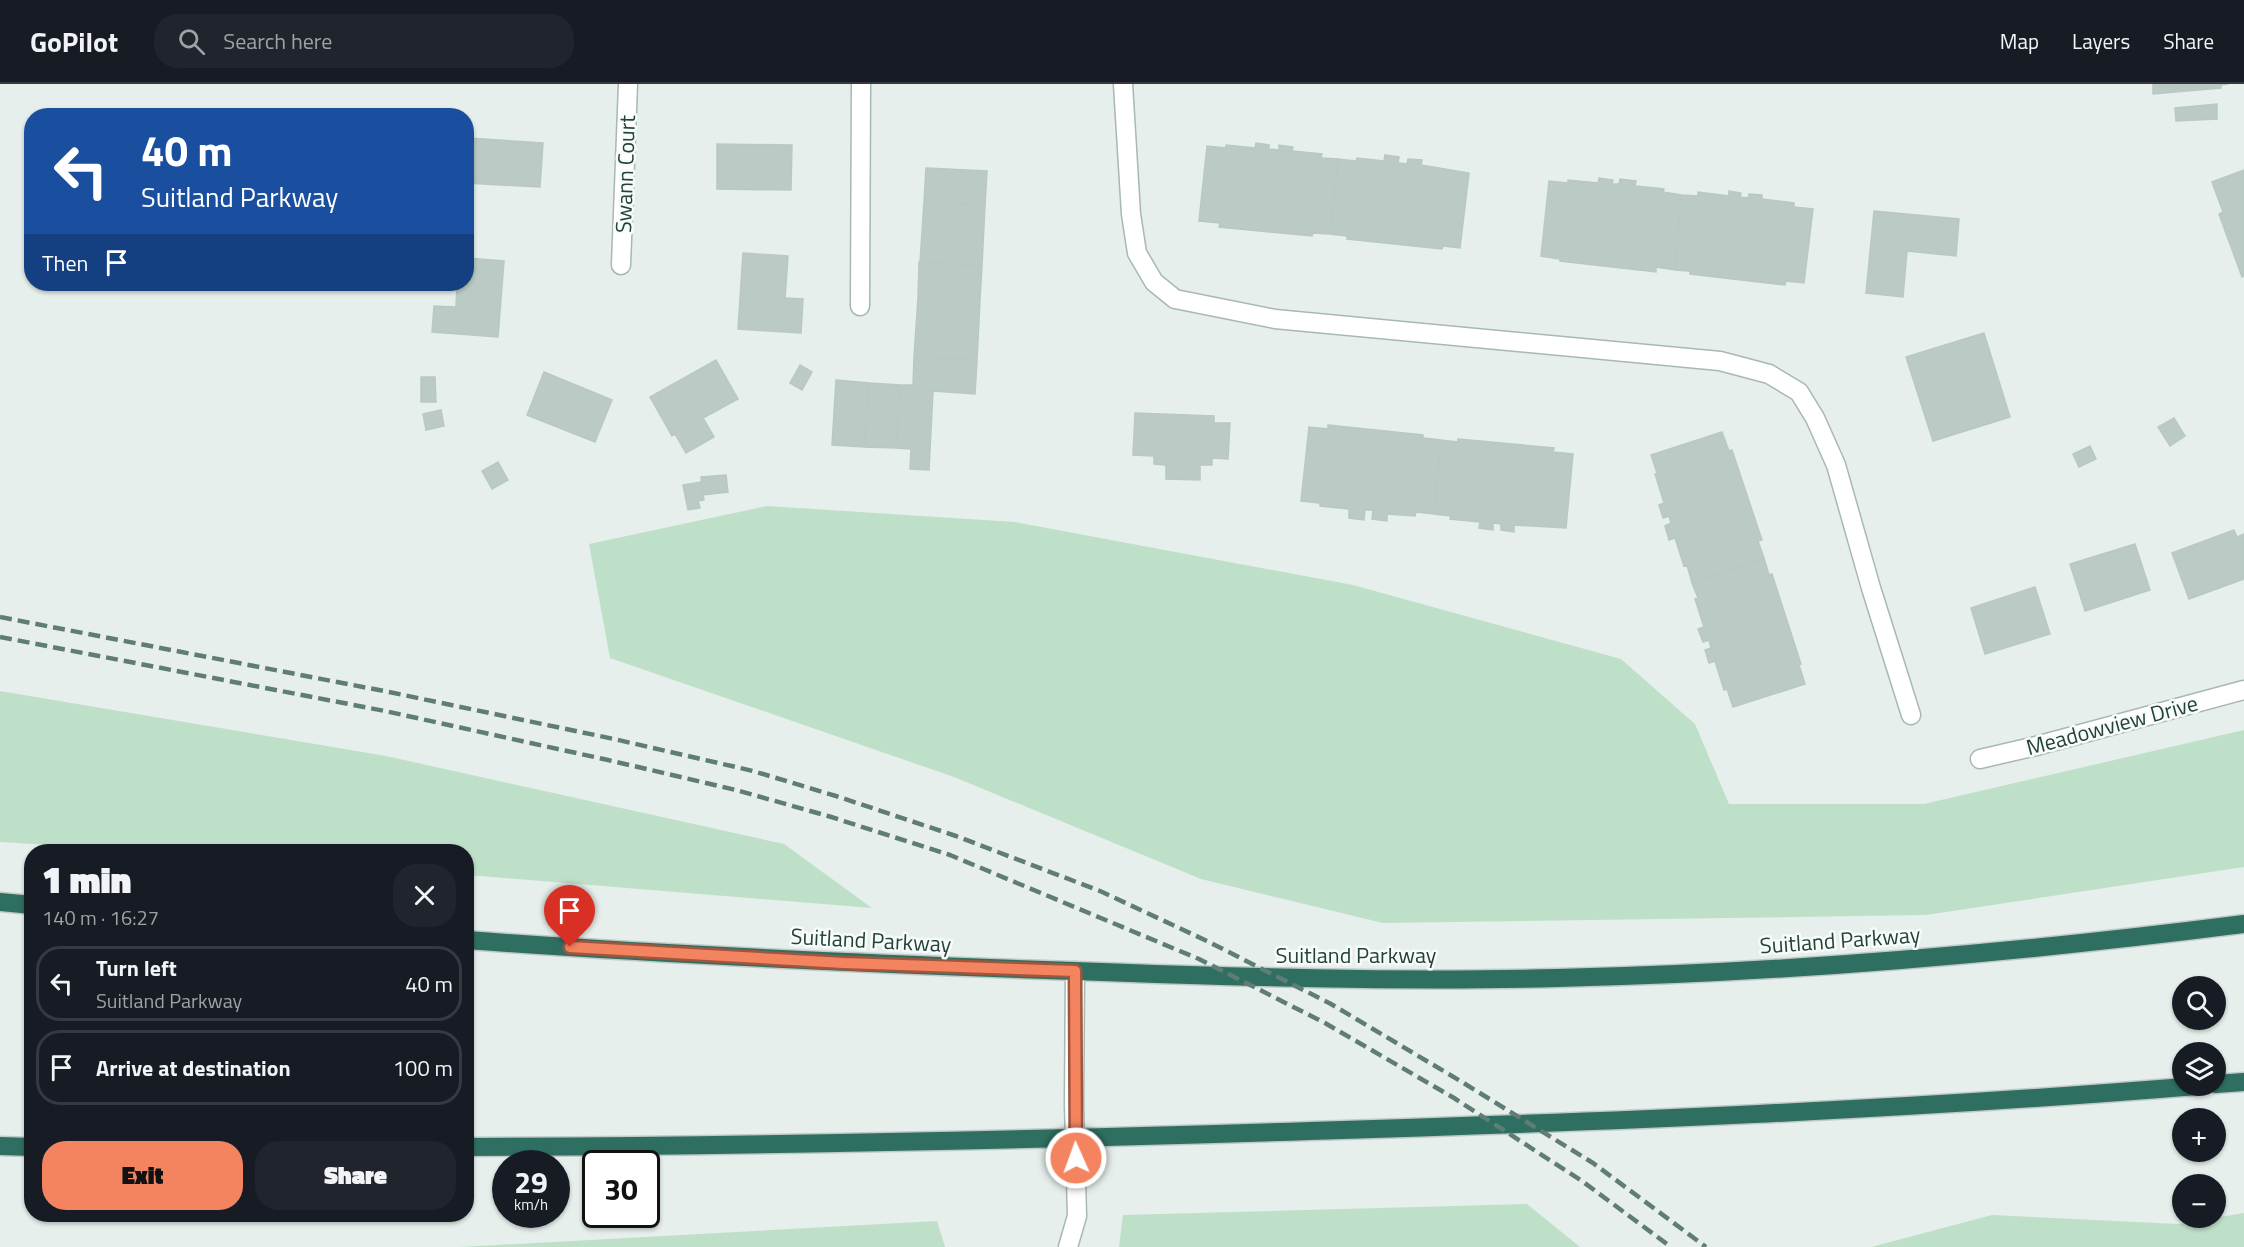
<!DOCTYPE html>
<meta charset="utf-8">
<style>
:root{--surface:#171b24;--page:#20242c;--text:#f1f3f6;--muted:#9ea1a6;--line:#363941;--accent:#f4845f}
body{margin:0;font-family:"Titillium Web",sans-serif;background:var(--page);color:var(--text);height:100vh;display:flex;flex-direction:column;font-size:22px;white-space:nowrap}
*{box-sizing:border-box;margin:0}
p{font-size:20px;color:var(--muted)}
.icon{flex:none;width:33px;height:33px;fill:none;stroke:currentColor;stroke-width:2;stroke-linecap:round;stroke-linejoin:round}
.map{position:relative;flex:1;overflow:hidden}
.sheet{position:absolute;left:24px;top:760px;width:450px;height:378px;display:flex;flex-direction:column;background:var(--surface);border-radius:24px;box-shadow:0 2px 4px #0004}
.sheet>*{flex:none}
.top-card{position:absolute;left:24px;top:24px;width:450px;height:183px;border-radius:24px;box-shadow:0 2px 4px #0004;background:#1a4fa0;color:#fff;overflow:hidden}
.buttons{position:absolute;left:2172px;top:892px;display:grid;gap:12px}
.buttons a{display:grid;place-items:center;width:54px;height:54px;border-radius:50%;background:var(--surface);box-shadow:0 2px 4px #0004;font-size:30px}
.speed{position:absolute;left:492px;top:1066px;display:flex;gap:12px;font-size:30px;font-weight:700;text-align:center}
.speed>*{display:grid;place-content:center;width:78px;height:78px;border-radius:50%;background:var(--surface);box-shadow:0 2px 4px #0004;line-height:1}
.speed small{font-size:15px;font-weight:400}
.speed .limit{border:3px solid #111;border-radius:9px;background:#fff;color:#111}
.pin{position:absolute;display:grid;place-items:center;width:51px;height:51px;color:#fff;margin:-62px -26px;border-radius:50% 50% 50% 0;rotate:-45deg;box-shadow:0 0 6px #0007}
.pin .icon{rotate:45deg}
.me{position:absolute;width:66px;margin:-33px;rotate:358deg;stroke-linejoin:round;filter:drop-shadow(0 0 4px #0008)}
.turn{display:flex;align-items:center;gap:21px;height:126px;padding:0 18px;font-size:27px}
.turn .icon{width:78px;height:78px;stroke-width:2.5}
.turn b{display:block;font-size:42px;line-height:51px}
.then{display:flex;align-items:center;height:57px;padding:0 18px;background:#0003;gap:12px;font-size:22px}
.round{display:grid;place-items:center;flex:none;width:63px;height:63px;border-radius:24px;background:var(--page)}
.headline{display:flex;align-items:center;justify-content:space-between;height:102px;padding:0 18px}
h1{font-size:36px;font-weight:800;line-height:45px}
.action{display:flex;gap:12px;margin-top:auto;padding:12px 18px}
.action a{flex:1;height:69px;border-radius:24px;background:var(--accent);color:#111;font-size:24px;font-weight:800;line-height:69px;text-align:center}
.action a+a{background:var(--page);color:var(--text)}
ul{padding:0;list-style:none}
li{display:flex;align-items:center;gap:18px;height:75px;margin:0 12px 9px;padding:0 6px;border:3px solid var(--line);border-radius:24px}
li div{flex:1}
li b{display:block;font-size:22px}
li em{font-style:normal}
header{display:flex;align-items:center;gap:36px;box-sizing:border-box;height:84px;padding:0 30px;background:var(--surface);border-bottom:2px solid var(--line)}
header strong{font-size:28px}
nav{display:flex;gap:33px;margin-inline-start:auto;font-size:21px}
.search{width:420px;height:54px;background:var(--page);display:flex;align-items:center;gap:15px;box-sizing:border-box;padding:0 21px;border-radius:24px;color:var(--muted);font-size:22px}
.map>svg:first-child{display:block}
.green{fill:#bfe0c8}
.building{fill:#bbcac4;stroke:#b8c9c2;stroke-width:1.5}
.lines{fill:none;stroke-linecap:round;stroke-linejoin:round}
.minor-casing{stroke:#a8b8b2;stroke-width:21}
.highway-casing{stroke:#c2cac8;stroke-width:21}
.minor{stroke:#fff;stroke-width:18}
.highway{stroke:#2f6f62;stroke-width:18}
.rail{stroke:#5f7d75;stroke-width:4.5;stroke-dasharray:12 6;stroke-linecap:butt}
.route-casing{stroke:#9f563e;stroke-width:15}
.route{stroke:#f4845f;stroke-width:10}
.labels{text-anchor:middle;stroke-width:5;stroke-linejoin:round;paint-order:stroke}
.street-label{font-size:22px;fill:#24423a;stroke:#f7fbf9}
</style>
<header>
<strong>GoPilot</strong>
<div class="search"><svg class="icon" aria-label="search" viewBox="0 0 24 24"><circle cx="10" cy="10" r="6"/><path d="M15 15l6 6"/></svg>Search here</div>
<nav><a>Map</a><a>Layers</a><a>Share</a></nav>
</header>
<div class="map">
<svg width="2244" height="1163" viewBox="0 0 2244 1163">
<rect width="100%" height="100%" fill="#e6efeb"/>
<path class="green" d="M767 422 1015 438 1353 501 1621 575 1695 640 1729 720H1924L2244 646V783L1926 831 1383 839 1201 795 954 693 610 574 589 460Z
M0 607 386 672 784 760 872 824 467 791 466 768H160L0 758Z
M1527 1120 1580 1163H1119L1123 1131Z
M2244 1129V1163H1871L1992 1131 2178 1140Z
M937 1137 945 1163H460Z"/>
<path class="building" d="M2153 0H2228L2221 1V4L2153 10Z
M2217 20V35L2176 37 2175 24Z
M468 54 543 59 540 103 466 99Z
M1256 59 1269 61V65L1279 66V61L1293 63 1292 67 1322 70 1321 74 1338 75 1330 150 1313 149 1312 152 1219 143 1220 139 1199 137 1207 62 1226 64V61L1255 64Z
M717 60 792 61 791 106 717 105Z
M1385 71 1399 73 1398 79 1407 80 1408 75 1422 76 1421 81 1469 89 1460 164 1443 162 1442 165 1347 155V152L1330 150 1338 75 1356 77 1357 74 1384 77Z
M926 84 987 87 985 121 924 118Z
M2244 86V192L2242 193 2219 130 2223 128 2212 98Z
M1599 94 1613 96 1612 100H1619L1620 95 1636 97 1635 102 1664 105 1663 108 1681 111 1675 186 1656 183V188L1560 177V175L1541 172 1549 97 1568 99V96L1598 99Z
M1729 107 1741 109 1740 113 1748 114 1749 110 1762 111V115L1794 119V123L1813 125 1804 199 1786 197 1785 201 1690 190V187L1675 186 1681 111 1698 112V108L1729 112Z
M924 118 985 121 982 182 920 178Z
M1874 127 1959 135 1956 172 1907 167 1903 213 1866 209Z
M743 169 788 172 785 214 803 215 801 249 738 245Z
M466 174 504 177 498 253 432 248 434 222 456 223 457 200H466Z
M919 178 982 182 980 216 918 214Z
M918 214 980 216 977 276 914 273Z
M1984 249 2010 333 1933 357 1906 273Z
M914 273 977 276 975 310 933 307 913 301Z
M716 276 738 315 703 334 714 353 686 369 675 350 672 352 650 313Z
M800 281 812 288 802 306 790 299Z
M544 288 612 316 595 358 527 331Z
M421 293H435L436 318H421Z
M836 296 869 299 864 363 832 361Z
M869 299 900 301 896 364 864 363Z
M900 301H913L933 307 929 386 910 385 911 365 896 364Z
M441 326 444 342 426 346 423 330Z
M1135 329 1214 332V339H1230L1228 375 1212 374V381H1200V396L1166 395V381L1154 380V372L1133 371Z
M2174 334 2185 352 2170 362 2158 343Z
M1328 341 1423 351V354L1441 356 1434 430 1416 428 1415 432 1387 430V437L1372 435 1373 426H1365L1364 436 1349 434V425L1320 422V419L1301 417 1309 343 1328 345Z
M1722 348 1729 367 1732 366 1762 456 1758 457 1764 474 1692 499 1687 481 1684 482 1675 454 1669 456 1665 442 1671 439 1669 432 1663 434 1659 421 1664 419 1655 390 1657 389 1651 371Z
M1458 355 1554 364 1553 368 1573 370 1566 444 1514 441V448L1501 446V440L1493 439V446L1479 444 1480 438 1450 435 1451 432 1434 430 1441 356 1458 358Z
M2090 362 2096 375 2079 383 2073 370Z
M498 378 508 396 492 405 482 387Z
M726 391 728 408 703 411 701 393Z
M701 398 704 416 698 417 700 424 688 426 683 401Z
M2234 446 2237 453 2244 450V495L2189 515 2172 469Z
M2135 460 2150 506 2085 527 2070 480Z
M1764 474 1769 491 1772 490 1801 580 1799 581 1805 600 1733 623 1727 605 1724 606 1715 577 1709 579 1705 566 1711 564 1709 556 1703 558 1698 545 1704 543 1695 515 1698 514 1692 499Z
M2035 503 2050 550 1985 570 1971 524Z"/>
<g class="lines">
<g class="minor-casing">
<path id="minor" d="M1123 0 1131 130 1137 169 1154 198 1175 215 1275 235 1720 277 1769 290 1799 308 1815 334 1836 381 1871 504 1911 631
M621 181 628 0
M860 222 861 0
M1980 675 2036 662 2244 606
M1068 1163 1077 1132 1074 1020 1075 887"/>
</g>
<g class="highway-casing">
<path id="highway" d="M0 818 32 821
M466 856C669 871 871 880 1074 887 1235 893 1396 898 1557 894 1787 889 2016 869 2244 840
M2216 1000 2244 998
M0 1062 32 1063
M466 1063C748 1062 1029 1056 1310 1047 1606 1038 1902 1026 2197 1002"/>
</g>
<use href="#minor" class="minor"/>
<use href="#highway" class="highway"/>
<path class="rail" d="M0 533 389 608 614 655 753 687 836 712 956 752 1100 807 1207 857 1331 920 1462 998 1593 1079 1706 1163
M0 553 385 627 608 676 736 706 828 732 950 771 1199 875 1325 939 1454 1014 1582 1097 1671 1163"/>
</g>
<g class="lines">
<g class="route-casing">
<path id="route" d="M570 863 844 879 1075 887 1076 1074"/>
</g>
<use href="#route" class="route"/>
</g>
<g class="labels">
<g class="street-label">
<text transform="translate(625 90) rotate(-88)" y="8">Swann Court</text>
<text transform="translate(2112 641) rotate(-15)" y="8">Meadowview Drive</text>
<text transform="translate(871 856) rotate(3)" y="8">Suitland Parkway</text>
<text transform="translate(1840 856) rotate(-4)" y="8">Suitland Parkway</text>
<text x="1356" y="879">Suitland Parkway</text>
</g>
</g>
</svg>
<div class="buttons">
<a><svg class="icon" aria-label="search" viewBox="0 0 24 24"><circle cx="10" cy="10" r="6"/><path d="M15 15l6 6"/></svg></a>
<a><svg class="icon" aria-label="layers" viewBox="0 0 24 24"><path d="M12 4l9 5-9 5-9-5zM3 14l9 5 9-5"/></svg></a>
<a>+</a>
<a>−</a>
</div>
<div class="speed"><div>29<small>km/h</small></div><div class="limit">30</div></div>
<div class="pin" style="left:570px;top:863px;background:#d93025"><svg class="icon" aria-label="arrive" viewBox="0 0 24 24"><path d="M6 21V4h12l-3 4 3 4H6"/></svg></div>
<svg class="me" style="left:1076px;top:1074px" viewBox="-20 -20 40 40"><circle r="17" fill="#f4845f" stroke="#fff" stroke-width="3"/><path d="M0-11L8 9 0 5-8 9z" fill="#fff"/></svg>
<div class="top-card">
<div class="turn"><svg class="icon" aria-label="left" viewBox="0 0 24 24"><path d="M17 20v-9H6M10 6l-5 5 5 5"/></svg><div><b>40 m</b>Suitland Parkway</div></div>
<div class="then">Then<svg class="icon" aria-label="arrive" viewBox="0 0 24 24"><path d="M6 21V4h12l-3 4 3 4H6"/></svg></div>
</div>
<section class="sheet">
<div class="headline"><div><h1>1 min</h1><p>140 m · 16:27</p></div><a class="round"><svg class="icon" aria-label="close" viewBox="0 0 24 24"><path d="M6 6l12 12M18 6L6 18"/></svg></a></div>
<ul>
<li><svg class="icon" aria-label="left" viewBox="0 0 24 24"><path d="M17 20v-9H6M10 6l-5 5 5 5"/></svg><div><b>Turn left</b><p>Suitland Parkway</p></div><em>40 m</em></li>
<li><svg class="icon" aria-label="arrive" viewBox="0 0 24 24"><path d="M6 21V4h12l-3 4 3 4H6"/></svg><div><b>Arrive at destination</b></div><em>100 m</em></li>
</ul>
<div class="action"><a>Exit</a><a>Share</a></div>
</section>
</div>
